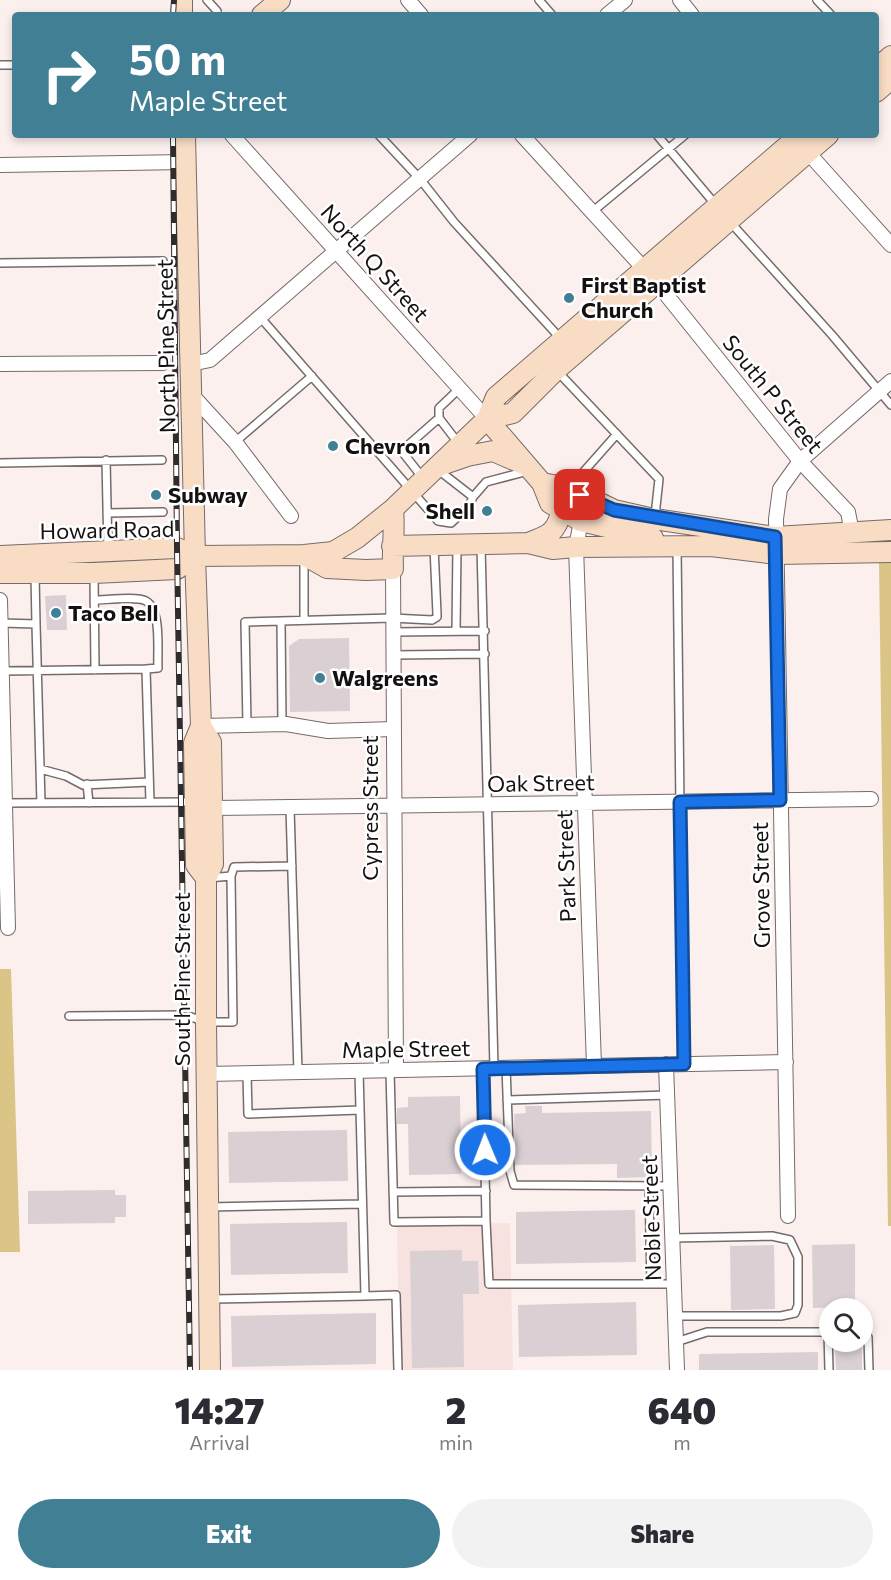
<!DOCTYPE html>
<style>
:root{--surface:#fff;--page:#f2f2f3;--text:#2b2b33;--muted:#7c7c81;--accent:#417f94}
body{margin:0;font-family:Commissioner,sans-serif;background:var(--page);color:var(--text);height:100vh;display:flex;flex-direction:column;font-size:22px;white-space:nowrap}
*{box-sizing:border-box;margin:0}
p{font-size:20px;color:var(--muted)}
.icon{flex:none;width:33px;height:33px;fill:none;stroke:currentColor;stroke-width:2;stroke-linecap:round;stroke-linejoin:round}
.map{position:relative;height:1370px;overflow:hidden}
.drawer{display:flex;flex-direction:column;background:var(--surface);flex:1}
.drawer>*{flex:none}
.top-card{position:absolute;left:12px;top:12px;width:867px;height:126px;border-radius:6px;box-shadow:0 3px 9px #0003;background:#417f94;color:#fff;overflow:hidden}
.tools{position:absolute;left:819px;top:1298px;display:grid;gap:12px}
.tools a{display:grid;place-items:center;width:54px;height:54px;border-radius:50%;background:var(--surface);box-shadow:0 3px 9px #0003;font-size:30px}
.pin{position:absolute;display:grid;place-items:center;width:51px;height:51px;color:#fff;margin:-26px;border-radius:12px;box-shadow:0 3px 9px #0006}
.me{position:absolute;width:66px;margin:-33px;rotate:359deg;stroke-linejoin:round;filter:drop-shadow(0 0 4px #0008)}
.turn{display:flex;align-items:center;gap:21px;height:126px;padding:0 18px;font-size:27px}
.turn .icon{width:78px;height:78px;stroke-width:2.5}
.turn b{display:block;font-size:42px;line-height:51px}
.eta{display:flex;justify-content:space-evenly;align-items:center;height:102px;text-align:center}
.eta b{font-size:36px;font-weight:800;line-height:42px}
.action{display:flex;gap:12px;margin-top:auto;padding:12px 18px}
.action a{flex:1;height:69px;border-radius:36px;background:var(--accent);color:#fff;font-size:24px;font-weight:800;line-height:69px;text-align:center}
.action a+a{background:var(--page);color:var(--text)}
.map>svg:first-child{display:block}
.built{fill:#f7e2e0}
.green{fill:#dbc586}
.building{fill:#dacfd3}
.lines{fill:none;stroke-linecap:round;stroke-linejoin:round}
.lane-casing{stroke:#756b69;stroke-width:10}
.street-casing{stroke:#756b69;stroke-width:16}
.secondary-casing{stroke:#756b69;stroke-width:22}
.lane{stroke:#fff;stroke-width:7}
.street{stroke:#fff;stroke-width:14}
.secondary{stroke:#f8dcc4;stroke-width:20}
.rail-casing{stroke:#312c2c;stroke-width:6}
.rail{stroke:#fff;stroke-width:4;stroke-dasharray:11;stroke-linecap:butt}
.route-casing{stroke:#114b97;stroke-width:15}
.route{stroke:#1a73e8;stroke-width:10}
.poi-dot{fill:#417f94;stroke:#fff;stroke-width:2}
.labels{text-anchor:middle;stroke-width:5;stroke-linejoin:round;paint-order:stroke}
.street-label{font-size:22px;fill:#151111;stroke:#fff}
.poi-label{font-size:22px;font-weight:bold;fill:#151111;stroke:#fff;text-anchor:start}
</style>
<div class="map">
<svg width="891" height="1370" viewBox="0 0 891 1370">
<rect width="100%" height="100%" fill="#fcf0ee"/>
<path class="built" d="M510 1223 513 1370H399L397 1225Z"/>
<path class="green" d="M891 562V1226H888L879 563Z
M0 969H11L20 1252H0Z"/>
<path class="building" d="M66 595 67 630H47L45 596Z
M349 638 350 711 290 712 289 646 299 639Z
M460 1096 461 1174 409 1175 408 1124H397V1108L408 1107V1097Z
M525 1106H542V1113L651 1111 652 1177 617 1178V1164L515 1165 514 1114 526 1113Z
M347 1130 348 1181 229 1183 228 1132Z
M115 1190V1195H126V1217H115V1223L28 1224V1191Z
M635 1210 636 1262 516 1264V1212Z
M347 1222 348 1273 231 1275 230 1224Z
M855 1244V1307L813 1308 812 1245Z
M774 1245 775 1309 731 1310 730 1246Z
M462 1250V1261H478L479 1294H463L464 1367 412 1368 410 1251Z
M636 1302 637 1355 519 1357 518 1305Z
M376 1313V1364L232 1367 231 1316Z
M835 1341H862V1370H836Z
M818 1352V1370H699V1354Z"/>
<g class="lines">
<g class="lane-casing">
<path id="lane" d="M207 0 217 11
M539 0 552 15
M817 0 831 15
M0 65H15
M379 135 420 179 454 222 561 339
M657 135 715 204
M592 212 685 135
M731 223 832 335 891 405
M0 263 163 261
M260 317 438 521 451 523 469 506 473 497 486 482 528 471
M558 372 659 479 655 516
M235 442 312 376
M459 444 439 418V408L460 388
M106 460 108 551
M0 463 162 460
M437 469 473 497
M422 477 404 454 406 447 439 418
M571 486 617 434
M107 513 163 512
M481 546 494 1068
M677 548 683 1064
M304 557V620
M35 575 36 624
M94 575 95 670
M94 600C106 600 137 596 146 601 162 610 157 651 158 668L146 669
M2 623 36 624 41 803
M456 631 457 546
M393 632 485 631
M393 655 485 654
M3 671 146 669 150 802
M282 724 281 621 392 618 432 620 437 617V614L434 547
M247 725 245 622 281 621
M40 769 66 776 83 785 149 782
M87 784 89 803
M5 803 192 802
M290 808 298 1072
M208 878 231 876 234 867 292 866
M69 1016 185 1015 206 1022H233L231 876
M506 1068 510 1171 514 1185 671 1186
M359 1071 365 1296 396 1295 398 1370
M390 1071 394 1222 486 1221 483 1069
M247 1074 248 1114 360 1110
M507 1100 668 1095
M649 1187 651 1284
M393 1192 486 1191
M209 1207 362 1204
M486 1221 489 1284H674
M673 1238 772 1236 790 1240 798 1257V1305L795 1313 781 1316H675
M212 1299 365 1296
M828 1332 829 1370
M862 1332 868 1337 869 1370
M676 1342 707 1332H830"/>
</g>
<g class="street-casing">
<path id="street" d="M408 0 421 15
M680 0 692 15
M607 15 625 0
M232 135 487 419
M522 135 656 282 800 461 848 512 852 533
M803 147 891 245
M0 165 186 162
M0 364 163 363
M191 364 210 360 470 135
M191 394 235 442 291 516
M581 521 576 547 594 1066
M393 569 396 1070
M0 600 8 928
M201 726 286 724 328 731 394 729
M212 808 871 799
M666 1064 677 1370
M207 1074 786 1062
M788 1216 776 519 780 489 800 461 891 381"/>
</g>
<g class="secondary-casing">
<path id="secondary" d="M182 0V15
M262 15 280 0
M876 69 891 56
M876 92 891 79
M185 135 195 556 201 726 194 743 196 865 206 878V1022L210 1370
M487 419 496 397 800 135
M487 419 542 483 550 503 581 521 653 538
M441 465 467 456 493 451 521 463
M542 483 569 488 614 510 654 519 775 537 891 530
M528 543C550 535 556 533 562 510
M392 546 528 543 553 549 576 547 711 546 776 554 891 552
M304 555 327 568 366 570 393 569C392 549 395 529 393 509
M0 556 177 548 195 556 304 555 333 552 357 538 393 509 487 419 513 413 556 370 828 135
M0 573H94L177 569 195 556
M201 726 211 742 213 864 206 878"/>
</g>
<use href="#lane" class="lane"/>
<use href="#street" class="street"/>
<use href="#secondary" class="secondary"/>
<g class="rail-casing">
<path id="rail" d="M173 15 174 0
M173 135 177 548 190 1370"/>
</g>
<use href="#rail" class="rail"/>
</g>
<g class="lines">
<g class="route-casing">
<path id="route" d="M485 1150 483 1069 684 1064 680 802 780 800 775 537 614 510 580 495"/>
</g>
<use href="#route" class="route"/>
</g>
<g class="poi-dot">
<circle cx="569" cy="298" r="6"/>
<circle cx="333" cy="446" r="6"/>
<circle cx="156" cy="495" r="6"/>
<circle cx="487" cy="511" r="6"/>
<circle cx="56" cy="613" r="6"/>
<circle cx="320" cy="678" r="6"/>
</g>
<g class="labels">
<g class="street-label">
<text transform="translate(375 263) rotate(48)" y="8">North Q Street</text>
<text transform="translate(166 346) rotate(-91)" y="8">North Pine Street</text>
<text transform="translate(773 394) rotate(51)" y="8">South P Street</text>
<text transform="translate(107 530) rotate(-1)" y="8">Howard Road</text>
<text transform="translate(541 783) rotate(-1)" y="8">Oak Street</text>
<text transform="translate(370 808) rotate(-90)" y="8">Cypress Street</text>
<text transform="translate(566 866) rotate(-92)" y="8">Park Street</text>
<text transform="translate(761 885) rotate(-91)" y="8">Grove Street</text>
<text transform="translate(182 979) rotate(-90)" y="8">South Pine Street</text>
<text transform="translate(406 1049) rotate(-1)" y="8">Maple Street</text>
<text transform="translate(651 1218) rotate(-92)" y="8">Noble Street</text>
</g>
<g class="poi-label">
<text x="581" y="293">First Baptist<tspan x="581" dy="25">Church</tspan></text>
<text x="345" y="454">Chevron</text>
<text x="168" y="503">Subway</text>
<text x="475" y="519" text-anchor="end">Shell</text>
<text x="68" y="621">Taco Bell</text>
<text x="332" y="686">Walgreens</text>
</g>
</g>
</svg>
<div class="tools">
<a><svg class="icon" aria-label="search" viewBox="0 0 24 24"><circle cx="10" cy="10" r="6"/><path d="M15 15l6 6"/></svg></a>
</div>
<div class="pin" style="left:580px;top:495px;background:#d93025"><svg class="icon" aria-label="arrive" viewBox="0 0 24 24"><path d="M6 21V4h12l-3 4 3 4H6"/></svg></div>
<svg class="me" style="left:485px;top:1150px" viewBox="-20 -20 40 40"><circle r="17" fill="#1a73e8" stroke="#fff" stroke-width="3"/><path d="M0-11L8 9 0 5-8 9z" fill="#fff"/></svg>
<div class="top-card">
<div class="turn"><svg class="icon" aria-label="right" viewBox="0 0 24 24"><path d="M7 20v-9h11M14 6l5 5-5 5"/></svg><div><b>50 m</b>Maple Street</div></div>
</div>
</div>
<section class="drawer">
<div class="eta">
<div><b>14:27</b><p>Arrival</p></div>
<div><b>2</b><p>min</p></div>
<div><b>640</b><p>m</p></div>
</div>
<div class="action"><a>Exit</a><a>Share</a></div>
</section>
